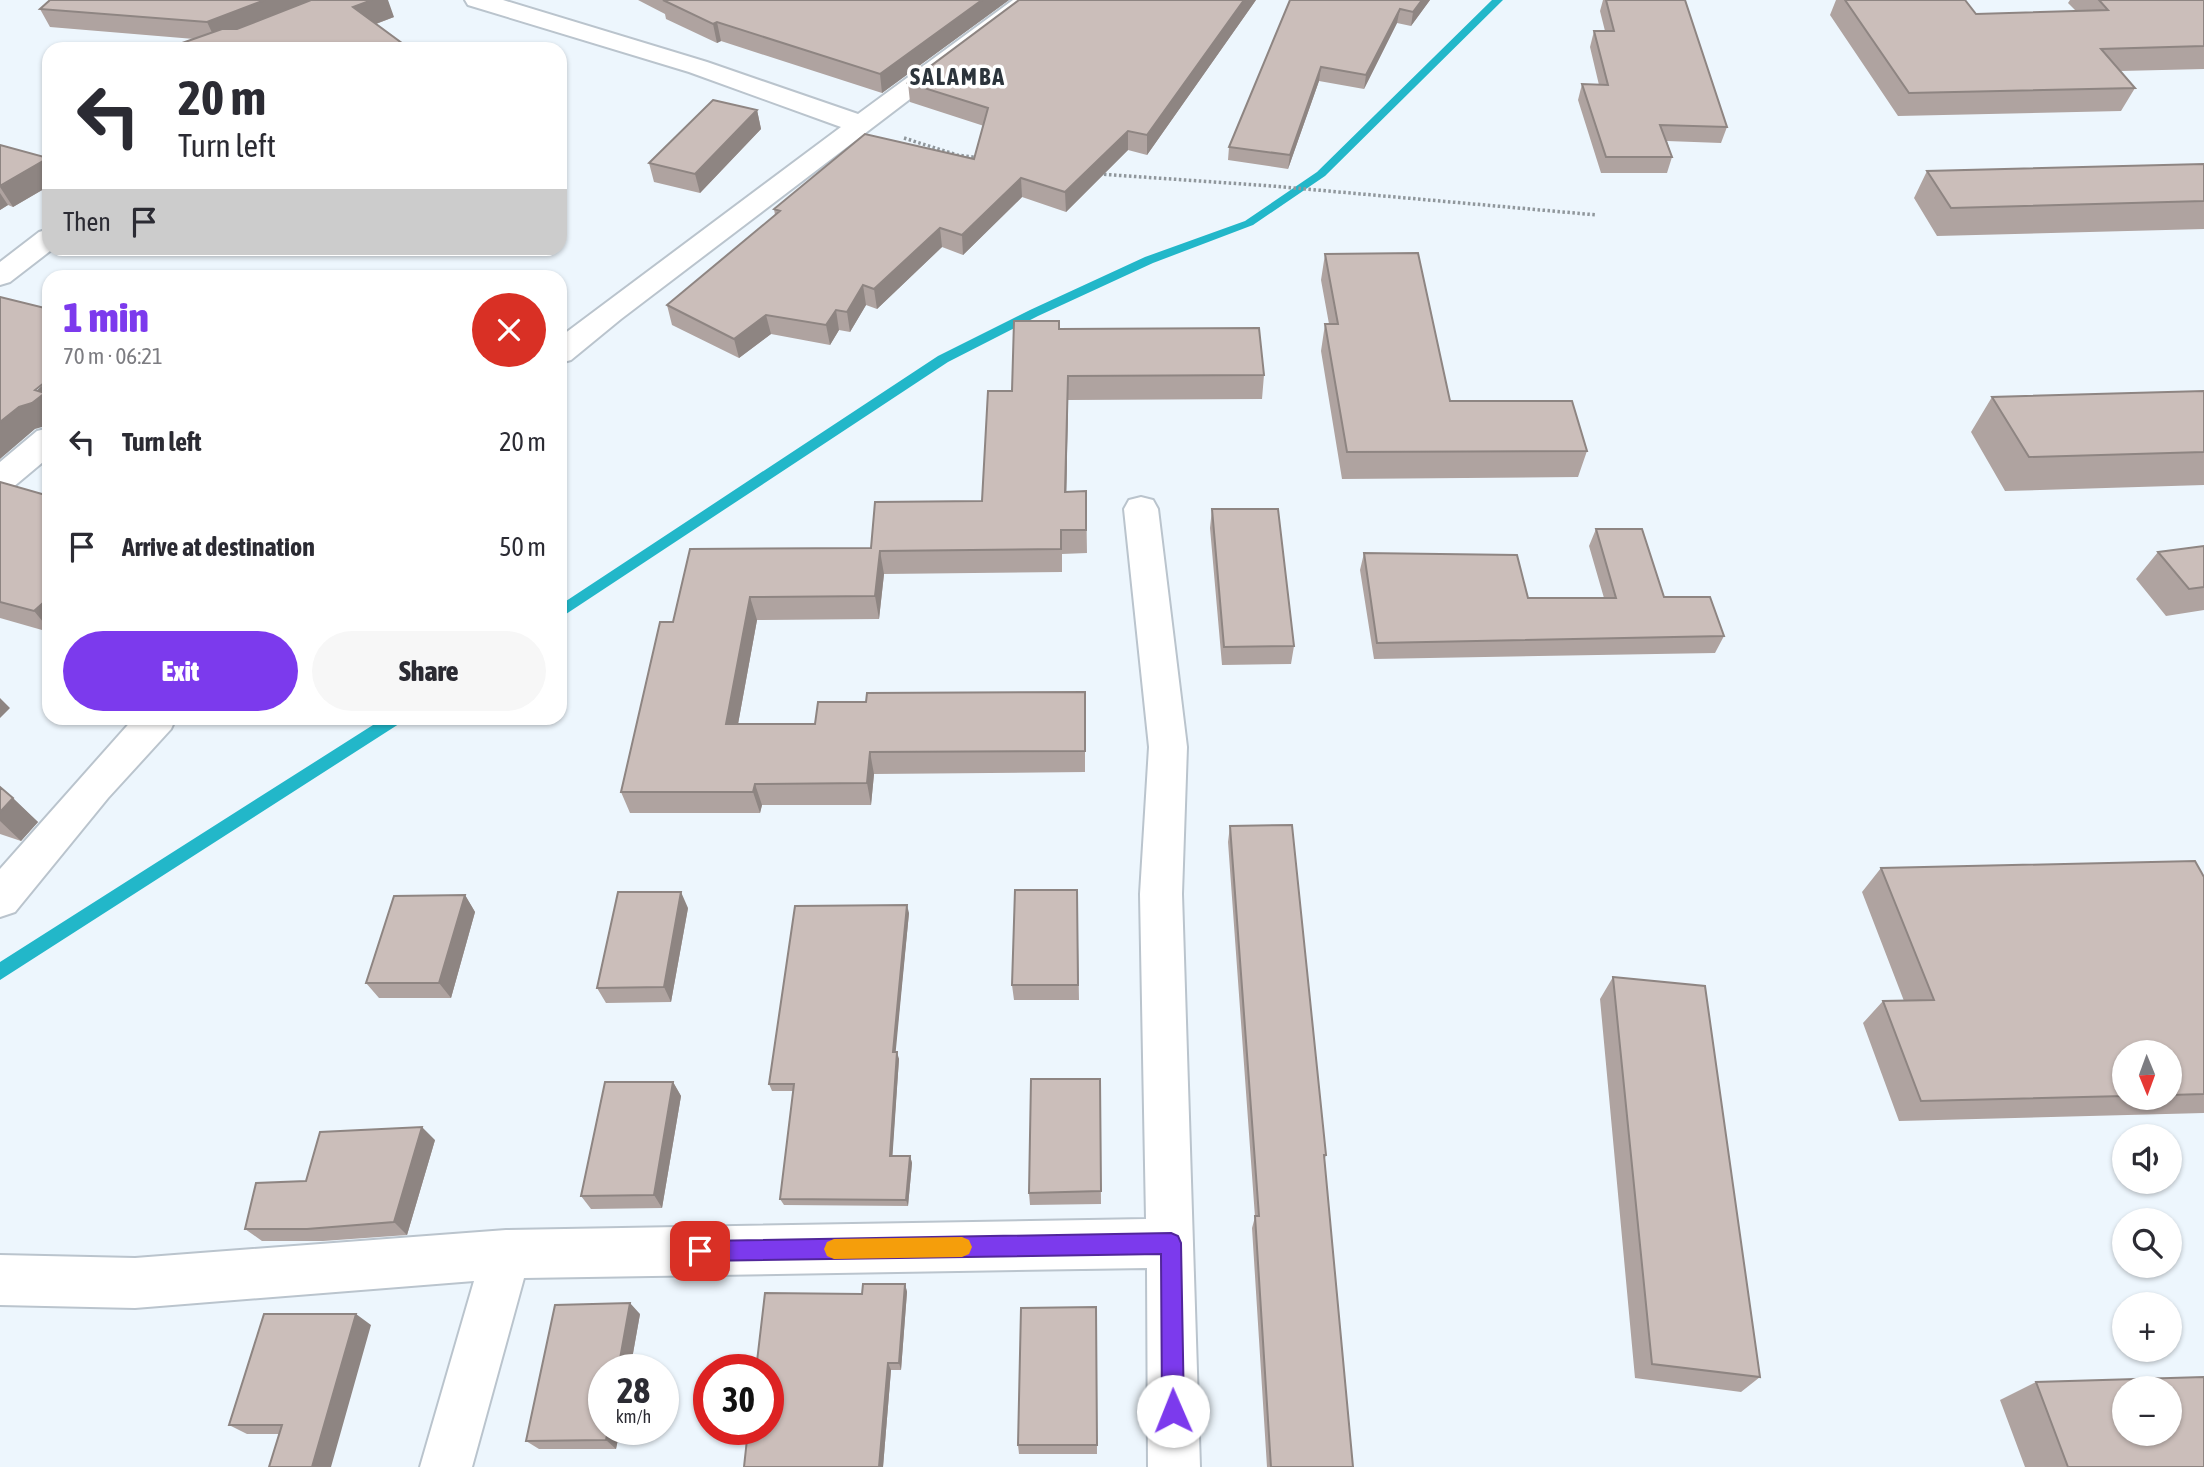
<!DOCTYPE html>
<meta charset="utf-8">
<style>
:root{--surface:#fff;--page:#f7f7f7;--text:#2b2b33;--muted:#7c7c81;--accent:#7c3aed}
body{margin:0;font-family:"Asap Condensed",sans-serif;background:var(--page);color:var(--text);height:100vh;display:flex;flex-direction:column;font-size:26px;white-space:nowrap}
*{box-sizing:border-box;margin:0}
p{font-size:23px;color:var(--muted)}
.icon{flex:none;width:38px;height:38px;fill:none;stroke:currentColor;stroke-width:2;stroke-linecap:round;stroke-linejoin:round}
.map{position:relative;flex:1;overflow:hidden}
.side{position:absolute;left:42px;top:270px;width:525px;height:455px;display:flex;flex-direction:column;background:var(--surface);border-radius:21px;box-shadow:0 2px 5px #0004}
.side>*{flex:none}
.hud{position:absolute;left:42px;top:42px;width:525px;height:214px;border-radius:21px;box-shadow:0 2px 5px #0004;background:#fff;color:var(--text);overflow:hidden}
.needle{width:46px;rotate:179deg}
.tools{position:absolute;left:2112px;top:1040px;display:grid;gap:14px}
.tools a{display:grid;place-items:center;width:70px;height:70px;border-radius:50%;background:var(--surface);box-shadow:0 2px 5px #0004;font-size:35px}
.speed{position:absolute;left:588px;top:1354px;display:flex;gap:14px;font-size:35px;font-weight:700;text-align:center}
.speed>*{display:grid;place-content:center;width:91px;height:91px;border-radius:50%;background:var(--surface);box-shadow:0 2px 5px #0004;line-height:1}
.speed small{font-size:18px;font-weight:400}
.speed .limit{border:10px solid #d22;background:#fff;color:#111}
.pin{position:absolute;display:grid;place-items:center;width:60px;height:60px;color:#fff;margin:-30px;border-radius:14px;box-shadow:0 4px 10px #0006}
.me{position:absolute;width:77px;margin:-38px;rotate:359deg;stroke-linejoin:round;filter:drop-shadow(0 0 5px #0008)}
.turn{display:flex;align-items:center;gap:24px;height:147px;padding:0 21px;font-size:32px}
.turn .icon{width:91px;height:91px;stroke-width:2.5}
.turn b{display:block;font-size:49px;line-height:60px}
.then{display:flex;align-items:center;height:66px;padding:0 21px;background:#0003;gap:14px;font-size:26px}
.round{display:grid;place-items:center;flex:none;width:74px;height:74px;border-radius:37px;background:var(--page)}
.head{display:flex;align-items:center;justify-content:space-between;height:119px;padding:0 21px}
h1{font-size:42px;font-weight:800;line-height:52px;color:var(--accent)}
.action{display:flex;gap:14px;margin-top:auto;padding:14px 21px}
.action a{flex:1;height:80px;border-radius:42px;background:var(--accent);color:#fff;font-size:28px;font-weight:800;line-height:80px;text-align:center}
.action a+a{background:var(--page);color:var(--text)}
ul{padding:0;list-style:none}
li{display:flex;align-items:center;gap:21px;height:105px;padding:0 21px}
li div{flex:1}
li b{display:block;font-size:26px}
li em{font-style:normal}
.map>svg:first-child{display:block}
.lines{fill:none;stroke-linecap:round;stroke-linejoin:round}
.stream{fill:#22b7c9;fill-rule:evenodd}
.street-casing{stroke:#bac4cd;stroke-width:4}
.path{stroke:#90979c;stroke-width:3.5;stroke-dasharray:2.5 2.5;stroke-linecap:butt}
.street{fill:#fff;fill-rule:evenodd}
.wall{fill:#afa3a0;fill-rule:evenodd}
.shaded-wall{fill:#8e8582}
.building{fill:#cbbeba;stroke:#8e8582;stroke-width:2;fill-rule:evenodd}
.route{fill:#7c3aed;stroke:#51269a;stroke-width:2}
.slow{fill:#f59e0b}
.labels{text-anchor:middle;stroke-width:7;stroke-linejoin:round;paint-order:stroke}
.far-district-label{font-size:24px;font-weight:bold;letter-spacing:2px;fill:#2c343b;stroke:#fff}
</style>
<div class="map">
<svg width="2204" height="1467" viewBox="0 0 2204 1467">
<rect width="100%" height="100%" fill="#edf6fd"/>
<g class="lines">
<path class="stream" d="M1492 0H1503L1325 176 1253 225 1153 263 1038 316 948 362 560 618V605L938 356 1030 310 1145 257 1245 221 1317 172Z
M384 718H404L402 722 0 980V962Z"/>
<g class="street-casing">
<path id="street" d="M465 0H503L707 62 858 114 1013 0H1040L621 319 571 360 560 363V337L841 127 689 72 468 5Z
M49 229V248H54L10 282 0 285V262L39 232Z
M49 428V457L12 488 0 492V462L37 431Z
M1141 497 1153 500 1158 509 1187 747 1182 894 1200 1467H1148L1147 1268 524 1278 472 1467H420L474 1281 135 1308 0 1305V1255L135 1258 506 1230 1146 1219 1140 894 1149 747 1124 509 1129 500Z
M134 718H176L171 729 108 798 15 912 0 917V869Z"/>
</g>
<path class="path" d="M904 138 957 155 980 158
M1099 174 1272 186 1597 215"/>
<use href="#street" class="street"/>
</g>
<path class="wall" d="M638 0H1009L882 93 721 41 717 43 666 19 665 14Z
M1256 0 1147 155 1128 150 1066 212 1022 197 963 255 942 247 877 309 866 305 850 332 839 330 830 345 771 334 739 358 672 325 667 305 775 215 774 209 974 159 984 126 910 102 908 83Z
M1290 0H1430L1411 26 1397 23 1364 89 1319 81 1288 169 1228 160 1229 147Z
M1603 0H1685L1727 127 1721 143 1667 141 1672 157 1667 173H1601L1578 100 1582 84 1599 85 1590 47 1594 31H1605L1600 11Z
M1836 0H1965L1976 14 2076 11 2068 3 2070 0H2204V69L2120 71 2135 88 2121 111 1898 116 1830 15Z
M307 2 394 17 376 24 194 39 50 27 40 9Z
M757 110 761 129 700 193 654 182 649 163Z
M0 145 49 159V186L13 207 8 205 0 210Z
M2204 164V229L1937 236 1914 198 1927 171Z
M1325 254 1450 401 1587 451 1578 477 1342 479 1321 351 1325 324H1329L1321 280Z
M1059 329 1264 375 1262 399 1068 400 1066 492 1086 491 1087 553 1062 554V572L884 574 879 619 757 620 738 724H815L866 702 1085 692V772L874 774 871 805H762L760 813H630L621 792 673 622 871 548 982 501 1012 391Z
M2204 391V485L2005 491 1971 432 1992 397Z
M0 482 49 496V632L0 618Z
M1212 509 1294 646 1291 664 1222 665 1210 528Z
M1596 529 1664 597 1724 636 1715 653 1374 659 1360 570 1364 553 1528 598H1604L1589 546Z
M2204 546V610L2166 616 2136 579 2158 552Z
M0 787 38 822 21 841 0 834Z
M1230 826 1326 1155 1324 1161 1353 1467H1267L1252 1228 1255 1217 1228 842Z
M1881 868 2204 877V1113L1899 1121 1863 1023 1883 1001H1904L1862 892ZM2124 1052H2170V1097H2124Z
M1077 890 1079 1000H1014L1012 985Z
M465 895 475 912 451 998H379L366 983Z
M688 908 671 1002 606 1003 597 988Z
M909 913 895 1052 899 1059 892 1156H910L912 1163 908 1206 784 1205 780 1199 793 1091H772L769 1084Z
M1613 977 1760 1377 1741 1392 1635 1378 1600 999Z
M1100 1079 1101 1204 1030 1205 1029 1193Z
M673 1082 681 1096 662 1208 591 1209 581 1196Z
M435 1140 407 1235 323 1241H262L245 1229 306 1181Z
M905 1284 907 1292 901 1370H891L883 1467H744Z
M1096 1307 1097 1454H1019L1018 1445Z
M640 1314 616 1449H539L526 1441Z
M371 1325 279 1434H247L229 1425Z
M2036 1382 2204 1467H2025L2000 1400Z"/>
<path class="shaded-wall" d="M265 0H309L300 8 216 41 207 22Z
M372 0H388L394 17 362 29 353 7Z
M982 0H1009L882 93 880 74Z
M1244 0H1256L1147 155V135Z
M1422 0H1430L1411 26 1413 12Z
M1400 9 1397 23 1364 89 1366 75Z
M717 22 721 41 717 43 713 24Z
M1321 67 1319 81 1288 169 1290 155Z
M757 110 761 129 700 193 695 174Z
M1128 131V150L1066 212 1065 192Z
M48 158 49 186 13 207 0 187Z
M1021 178 1022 197 963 255 962 235Z
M0 193 8 205 0 210Z
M940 228 942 247 877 309 874 289Z
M863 285 866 305 850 332 847 312Z
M836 310 839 330 830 345 826 325Z
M766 315 771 334 739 358 734 339Z
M1068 376V400L1066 515 1065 492Z
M49 379V425L35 429 0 459V422L19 407Z
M880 551 884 574 879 619 875 596Z
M750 597 757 620 734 746 726 724Z
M44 602 49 608V629L34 611Z
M0 698 10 708 0 718Z
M870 752 874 774 871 805 867 783Z
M755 784 762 805 760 813 753 792Z
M13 798 38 822 21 841 0 821V812Z
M681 892 688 908 671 1002 664 987Z
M465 895 475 912 451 998 439 983Z
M907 905 909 913 895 1059 893 1052Z
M897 1052 899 1059 892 1163 890 1156Z
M673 1082 681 1096 662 1208 654 1195Z
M422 1127 435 1140 407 1235 394 1222Z
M910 1156 912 1163 908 1206 906 1200Z
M905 1284 907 1292 901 1370 899 1363Z
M630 1303 640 1314 630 1370H618Z
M356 1314 371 1325 331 1467H312Z
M888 1363 891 1370 883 1467H879Z
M608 1430H620L616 1449 606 1440Z"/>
<path class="building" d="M50 0H265L207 22 40 9Z
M311 0H372L353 7 410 49H165L222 29H237Z
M663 0H982L880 74 717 22 713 24Z
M1019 0H1244L1147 135 1128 131 1065 192 1021 178 962 235 940 228 874 289 863 285 847 312 836 310 826 325 766 315 734 339 667 305 780 211 774 209 865 134 974 159 988 108 908 83Z
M1290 0H1422L1413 12 1400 9 1366 75 1321 67 1290 155 1229 147Z
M1606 0H1685L1727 127 1660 125 1672 157H1606L1582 84 1608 85 1594 31H1614Z
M1845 0H1965L1976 14 2108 10 2099 0H2204V46L2101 49 2135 88 1909 93Z
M713 100 757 110 695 174 649 163Z
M0 145 48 158 0 186Z
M2204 164V201L1951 208 1927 171Z
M1418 253 1450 401H1572L1587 451 1347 452 1325 324H1338L1325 254Z
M0 297 49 309V379L35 390 45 393 32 403 19 407 0 422Z
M1014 321H1059V329L1259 328 1264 375 1068 376 1065 492 1086 491V530H1061V549L880 551 875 596 750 597 726 724H815L818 702H866L867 693 1085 692V751L870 752 867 783 755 784 753 792H621L660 622H673L690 549 871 548 875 502 982 501 988 391H1012Z
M2204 391V452L2029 457 1992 397Z
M0 482 49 496V603L44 602 34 611 0 602Z
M1212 509H1278L1294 646 1224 647Z
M1596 529H1642L1664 597H1710L1724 636 1377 643 1364 553 1517 555 1528 598H1616Z
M2204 546V587L2189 589 2158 552Z
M0 787 13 798 0 812Z
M1292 825 1326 1155H1324L1353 1467H1271L1255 1216H1259L1230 826Z
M2195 861 2204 877V1094L2170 1095V1052H2124V1096L1921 1101 1883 1001 1934 1000 1881 868Z
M1015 890H1077L1078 985H1012Z
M618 892H681L664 987 597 988Z
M465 895 439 983H366L394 896Z
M907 905 893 1052H897L890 1156H910L906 1200 780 1199 794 1084H769L795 906Z
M1613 977 1705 986 1760 1377 1652 1364Z
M1031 1079H1100L1101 1191 1029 1193Z
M605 1082H673L654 1195 581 1196Z
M422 1127 394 1222 307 1229H245L256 1183 306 1181 320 1132Z
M863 1284H905L899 1363H888L879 1467H744L748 1430H768V1370H756L765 1293 862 1294Z
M630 1303 618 1370H604V1430H608L606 1440 526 1441 555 1305Z
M1096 1307 1097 1445H1018L1021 1308Z
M264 1314H356L312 1467H269L282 1425H229Z
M2204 1377V1467H2068L2036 1382ZM2124 1388H2170V1433H2124Z"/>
<path class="route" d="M1171 1233 1178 1236 1181 1243 1184 1411 1181 1419 1173 1422 1166 1419 1162 1411 1161 1254 700 1261 693 1258 690 1251 693 1244 700 1241Z"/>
<path class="slow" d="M962 1237 969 1240 972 1247 969 1254 962 1257 834 1259 827 1256 824 1249 827 1242 834 1239Z"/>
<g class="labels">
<g class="far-district-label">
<text x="958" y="85">SALAMBA</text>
</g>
</g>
</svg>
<div class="tools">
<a><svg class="needle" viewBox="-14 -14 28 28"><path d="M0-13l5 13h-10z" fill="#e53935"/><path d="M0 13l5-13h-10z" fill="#7c7c81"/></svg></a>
<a><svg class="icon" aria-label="sound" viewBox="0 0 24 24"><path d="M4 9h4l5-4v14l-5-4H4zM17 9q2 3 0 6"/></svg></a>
<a><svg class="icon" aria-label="search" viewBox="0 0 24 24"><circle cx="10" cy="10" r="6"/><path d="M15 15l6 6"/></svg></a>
<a>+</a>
<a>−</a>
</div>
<div class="speed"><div>28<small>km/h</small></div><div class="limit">30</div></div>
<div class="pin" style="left:700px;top:1251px;background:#d93025"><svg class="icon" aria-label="arrive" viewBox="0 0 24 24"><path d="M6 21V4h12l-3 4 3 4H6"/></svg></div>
<svg class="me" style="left:1173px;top:1411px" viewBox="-20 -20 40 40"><circle r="19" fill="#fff"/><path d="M0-13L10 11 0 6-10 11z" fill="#7c3aed"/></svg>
<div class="hud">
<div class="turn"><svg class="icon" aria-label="left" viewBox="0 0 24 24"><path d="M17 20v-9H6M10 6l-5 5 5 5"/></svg><div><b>20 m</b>Turn left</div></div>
<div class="then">Then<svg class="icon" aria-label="arrive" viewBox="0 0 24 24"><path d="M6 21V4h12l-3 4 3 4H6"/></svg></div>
</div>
<section class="side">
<div class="head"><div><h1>1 min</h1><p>70 m · 06:21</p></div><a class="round" style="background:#d93025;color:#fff"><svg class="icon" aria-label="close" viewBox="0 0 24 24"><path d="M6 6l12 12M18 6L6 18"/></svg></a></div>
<ul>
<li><svg class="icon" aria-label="left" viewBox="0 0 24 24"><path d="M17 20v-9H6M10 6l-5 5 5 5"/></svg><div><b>Turn left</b></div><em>20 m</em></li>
<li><svg class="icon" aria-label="arrive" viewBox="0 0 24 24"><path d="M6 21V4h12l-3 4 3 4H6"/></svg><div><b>Arrive at destination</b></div><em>50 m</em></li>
</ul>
<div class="action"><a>Exit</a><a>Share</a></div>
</section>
</div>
